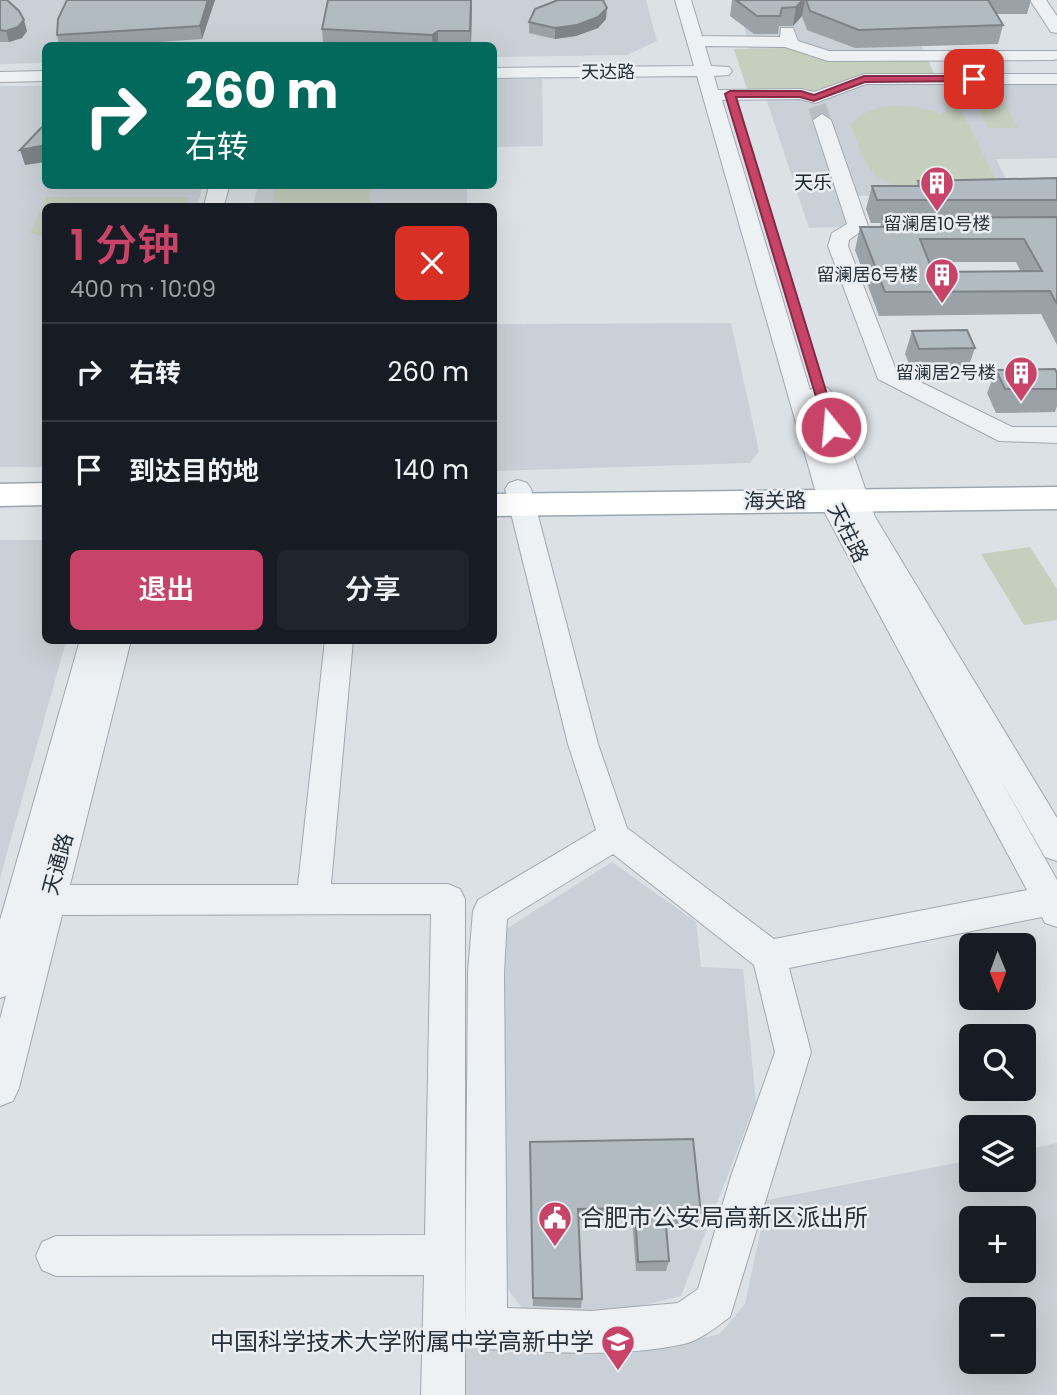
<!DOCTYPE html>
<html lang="zh">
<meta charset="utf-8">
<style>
:root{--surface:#171b24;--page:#20242c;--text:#f1f3f6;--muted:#9ea1a6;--line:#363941;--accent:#c74468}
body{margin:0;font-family:Poppins,"Noto Sans SC",sans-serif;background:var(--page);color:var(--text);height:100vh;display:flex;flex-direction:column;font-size:26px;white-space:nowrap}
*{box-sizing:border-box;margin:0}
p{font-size:23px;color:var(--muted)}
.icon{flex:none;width:38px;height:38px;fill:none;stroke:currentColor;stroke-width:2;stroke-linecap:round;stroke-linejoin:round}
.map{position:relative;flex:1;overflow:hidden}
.panel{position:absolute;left:42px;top:203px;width:455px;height:441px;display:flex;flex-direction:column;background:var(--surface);border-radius:10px;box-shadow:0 7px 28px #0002}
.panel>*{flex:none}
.banner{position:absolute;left:42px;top:42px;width:455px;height:147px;border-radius:10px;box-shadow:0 7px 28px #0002;background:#00695c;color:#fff;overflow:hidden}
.needle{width:46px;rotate:179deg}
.buttons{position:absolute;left:959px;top:933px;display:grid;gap:14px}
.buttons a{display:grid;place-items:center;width:77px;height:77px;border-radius:10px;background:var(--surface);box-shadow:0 7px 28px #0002;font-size:35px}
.pin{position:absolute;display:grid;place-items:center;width:60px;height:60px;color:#fff;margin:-30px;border-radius:14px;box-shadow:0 4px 10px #0006}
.me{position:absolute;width:77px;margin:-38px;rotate:343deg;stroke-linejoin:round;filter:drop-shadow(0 0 5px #0008)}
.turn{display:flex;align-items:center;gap:24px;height:147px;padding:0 28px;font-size:32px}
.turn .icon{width:91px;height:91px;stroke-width:2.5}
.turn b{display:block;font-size:49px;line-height:60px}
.round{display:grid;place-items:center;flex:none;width:74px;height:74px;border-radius:10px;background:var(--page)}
.summary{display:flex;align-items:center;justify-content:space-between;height:119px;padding:0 28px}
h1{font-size:42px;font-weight:600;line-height:52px;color:var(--accent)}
.button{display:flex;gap:14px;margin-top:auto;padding:14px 28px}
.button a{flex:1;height:80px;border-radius:10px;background:var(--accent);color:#fff;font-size:28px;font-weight:600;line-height:80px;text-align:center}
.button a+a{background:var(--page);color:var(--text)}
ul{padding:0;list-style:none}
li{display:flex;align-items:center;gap:21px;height:98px;padding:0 28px;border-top:2px solid var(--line)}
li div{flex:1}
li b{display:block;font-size:26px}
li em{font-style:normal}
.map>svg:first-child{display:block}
.built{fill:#cad0d7;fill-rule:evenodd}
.green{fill:#c4cfbd}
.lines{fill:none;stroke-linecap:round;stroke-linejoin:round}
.minor-tunnel{stroke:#b8bec3;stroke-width:18;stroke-dasharray:18 9;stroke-linecap:butt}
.minor-casing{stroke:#a2a8af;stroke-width:2}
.major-casing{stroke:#9ca7b0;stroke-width:3}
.minor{fill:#eef1f4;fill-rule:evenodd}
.major{fill:#fff;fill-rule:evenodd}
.wall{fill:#9aa1a7;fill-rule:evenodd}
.shaded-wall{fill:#7d8388}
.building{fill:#b3bbc2;stroke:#7d8388;stroke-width:2;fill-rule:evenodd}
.route{fill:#c74468;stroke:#812c44;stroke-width:2}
.labels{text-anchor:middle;stroke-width:5;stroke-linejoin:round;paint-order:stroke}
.far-street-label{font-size:18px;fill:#26303b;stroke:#ebeff3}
.far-poi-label{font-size:18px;fill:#26303b;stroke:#ebeff3;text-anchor:end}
.far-neighbourhood-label{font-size:19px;fill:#19212b;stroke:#ebeff3}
.street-label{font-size:21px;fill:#26303b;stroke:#ebeff3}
.near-poi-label{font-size:24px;fill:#26303b;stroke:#ebeff3;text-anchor:start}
</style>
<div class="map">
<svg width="1057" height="1395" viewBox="0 0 1057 1395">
<rect width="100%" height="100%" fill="#dce1e5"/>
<path class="built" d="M0 0H646L657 41 627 55 494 57V46H46L45 63 0 64Z
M905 10 927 58H818L785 48 751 49 740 14Z
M494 79H542L543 146 494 147Z
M1057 83V158L996 159 1009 185 1004 193 854 196 866 226 809 228 765 95H838L867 84Z
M0 86H45L46 186H203L197 206H46L45 467H0Z
M258 186H467V206H253Z
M731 323 759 451 750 463 494 471V324Z
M0 540H45L46 640 66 641 0 878Z
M612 862 696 922 701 967 743 969 756 1102 681 1296 581 1321 533 1322 500 1279 506 929Z
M1057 1143V1395H462L463 1349 689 1341 720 1334 745 1304 767 1200 971 1160V1180H1024V1150ZM971 1218H1024V1270H971ZM971 1309H1024V1362H971Z"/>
<path class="green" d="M785 48 818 58H927L939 84 860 85 838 95H765L748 92 734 49Z
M1003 100 1018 128H988L974 101Z
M957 101 997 183 903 187C865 179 864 158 851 125 871 99 913 104 941 114L947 111 944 102Z
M275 186H370L369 206H272Z
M46 197H189L186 206H46L45 237 30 233Z
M1030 547 1057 589V620L1024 625 981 554Z"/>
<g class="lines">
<path class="minor-tunnel" d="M817 106 822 120"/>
<g class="minor-casing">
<path id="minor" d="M675 0H691L702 36 780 37 781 28H793L798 41 829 51H1057V59L1054 60 828 61 785 47 705 46 711 66 729 67 732 71 729 75 714 76 718 90 801 89 814 92 864 74H1057V84H866L815 103 800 99 722 100 810 390 820 386 828 388 832 393 875 517 1057 818V861L1045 857 999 777 1057 880V927L1045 923 1042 917 789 968 811 1052 730 1317C716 1327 701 1340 684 1344 620 1358 551 1352 486 1349L471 1343 465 1328 468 972 473 911 478 900 596 830 568 744 505 489 509 483 518 480 527 483 531 489 598 744 627 828 774 939 1027 890 818 500 697 76 494 78V68L694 66ZM613 854 754 965 775 1052 731 1176 698 1289 678 1303 591 1311 507 1308 504 972 507 919Z
M1030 0H1046L1057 16V33L1051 32Z
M46 71V81L0 82V72Z
M822 114 831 120 868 226 849 240 848 246 896 370 1012 427H1057V443L999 441 878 379 828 246 832 233 847 224 813 120Z
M209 186H229L224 206H204Z
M80 640H131L70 885H298L325 640H353L331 884H448L460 889 465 899V1395H421L424 1275 56 1276 42 1270 36 1256 42 1242 56 1236 425 1235 431 914 62 915 19 1088 13 1101 0 1106V1019L6 996 0 998V920Z"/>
</g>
<g class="major-casing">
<path id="major" d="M46 483V505L0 506V484Z
M1057 487V509L494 516V494Z"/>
</g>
<use href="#minor" class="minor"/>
<use href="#major" class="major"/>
</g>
<path class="wall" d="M0 0 27 31 22 38 9 42H0Z
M67 0H215L202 39 103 46H59L57 35Z
M472 0 471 44 390 46 323 42 322 29Z
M732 0H1031L1027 14H996L1003 25 998 44 855 48 807 30 802 16 793 26H779L778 34H754L730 16Z
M606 19 598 28 576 36 555 39 529 33V22Z
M1057 178V345L1041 314 879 316 855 250 860 227H880L881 223H871L866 209 872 186H917L918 181ZM929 262H1016L1021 272H933Z
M912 331 975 348 967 371 913 373 905 354Z
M996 370 1057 373V406L1055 412 996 413 987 393Z
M530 1142 701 1214 697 1224 666 1225 669 1261 666 1271H636L632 1219 578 1220 582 1299 581 1308 533 1306Z"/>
<path class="shaded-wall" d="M208 0H215L202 39 200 26Z
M471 0H472L471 44 470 31Z
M803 0H805L802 16 793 26 796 7Z
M607 8 606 19 598 28 576 36 555 39V28Z
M24 20 27 31 22 38 9 42 6 31Z
M438 31V44L433 46 432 35Z
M46 145V162L25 165 20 150Z"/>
<path class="building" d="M0 0H7L19 11 24 20 18 27 6 31 0 30Z
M67 0H208L200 26 57 35 58 19Z
M328 0H471L470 31H438L432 35 322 29Z
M558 0H603L607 8 598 17 577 25 555 28 529 22 535 9Z
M736 0H803L796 7 782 8 780 16H757Z
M806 0H988L1003 25 859 30 810 11Z
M46 122V145L20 150 43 126Z
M1057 178V200H877L872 186H920L918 181Z
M1057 217V304L1050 291 885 292 860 227H886L883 218ZM920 239H1024L1042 271 933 272Z
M967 330 975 348 919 349 912 331Z
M1055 369 1057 373V389H1005L996 370Z
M693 1139 701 1214H665L669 1261 638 1262 635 1208 578 1209 582 1299 533 1298 530 1142Z"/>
<path class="route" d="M974 76 978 81 865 82 814 101 800 97H736L837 427 826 430 725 94 730 91H801L814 95 864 76Z"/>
<defs>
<g id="building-pin" transform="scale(1.75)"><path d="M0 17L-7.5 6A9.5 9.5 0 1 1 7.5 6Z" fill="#c74468" stroke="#ebeff3"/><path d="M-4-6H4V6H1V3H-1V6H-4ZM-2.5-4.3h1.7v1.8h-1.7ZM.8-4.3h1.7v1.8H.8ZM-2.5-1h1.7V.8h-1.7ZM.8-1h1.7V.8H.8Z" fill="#fff"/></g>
<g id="civic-pin" transform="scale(1.75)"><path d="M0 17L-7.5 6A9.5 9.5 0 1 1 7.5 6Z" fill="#c74468" stroke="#ebeff3"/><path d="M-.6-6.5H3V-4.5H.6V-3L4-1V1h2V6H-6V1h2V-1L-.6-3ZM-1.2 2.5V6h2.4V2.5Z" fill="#fff"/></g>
<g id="school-pin" transform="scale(1.75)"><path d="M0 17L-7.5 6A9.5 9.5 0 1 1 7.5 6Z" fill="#c74468" stroke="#ebeff3"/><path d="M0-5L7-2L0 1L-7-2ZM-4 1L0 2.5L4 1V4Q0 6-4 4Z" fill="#fff"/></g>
</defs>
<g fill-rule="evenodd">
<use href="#building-pin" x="937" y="183"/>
<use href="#building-pin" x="942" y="275"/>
<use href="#building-pin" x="1021" y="373"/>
<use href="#civic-pin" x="555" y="1218"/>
<use href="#school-pin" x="618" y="1342"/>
</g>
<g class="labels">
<g class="far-street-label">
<text x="608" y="78">天达路</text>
</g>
<g class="far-poi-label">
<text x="937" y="230" text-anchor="middle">留澜居10号楼</text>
<text x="918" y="281">留澜居6号楼</text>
<text x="996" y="379">留澜居2号楼</text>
</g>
<g class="far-neighbourhood-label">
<text x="813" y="189">天乐</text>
</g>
<g class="street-label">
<text transform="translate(775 501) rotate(-1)" y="7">海关路</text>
<text transform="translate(848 533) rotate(63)" y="7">天柱路</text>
<text transform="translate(58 864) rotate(-75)" y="7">天通路</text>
</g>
<g class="near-poi-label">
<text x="580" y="1226">合肥市公安局高新区派出所</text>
<text x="594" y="1350" text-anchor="end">中国科学技术大学附属中学高新中学</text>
</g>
</g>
</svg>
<div class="buttons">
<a><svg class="needle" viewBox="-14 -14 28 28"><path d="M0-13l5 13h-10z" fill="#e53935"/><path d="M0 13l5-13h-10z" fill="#9ea1a6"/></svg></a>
<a><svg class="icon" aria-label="search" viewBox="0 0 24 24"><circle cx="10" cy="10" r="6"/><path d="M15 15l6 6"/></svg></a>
<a><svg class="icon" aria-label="layers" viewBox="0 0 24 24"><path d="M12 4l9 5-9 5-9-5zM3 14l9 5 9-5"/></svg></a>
<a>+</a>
<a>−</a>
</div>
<div class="pin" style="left:974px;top:79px;background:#d93025"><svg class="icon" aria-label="arrive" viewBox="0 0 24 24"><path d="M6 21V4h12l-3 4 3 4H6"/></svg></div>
<svg class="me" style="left:831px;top:427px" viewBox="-20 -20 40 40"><circle r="17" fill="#c74468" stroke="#fff" stroke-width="3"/><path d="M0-11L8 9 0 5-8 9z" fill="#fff"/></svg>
<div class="banner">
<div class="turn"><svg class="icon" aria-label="right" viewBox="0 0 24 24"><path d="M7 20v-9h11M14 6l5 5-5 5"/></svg><div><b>260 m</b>右转</div></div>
</div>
<section class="panel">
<div class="summary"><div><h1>1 分钟</h1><p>400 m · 10:09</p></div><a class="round" style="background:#d93025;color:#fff"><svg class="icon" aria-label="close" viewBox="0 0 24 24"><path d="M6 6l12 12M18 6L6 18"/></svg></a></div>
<ul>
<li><svg class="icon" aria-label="right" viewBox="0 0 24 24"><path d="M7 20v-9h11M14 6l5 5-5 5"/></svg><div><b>右转</b></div><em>260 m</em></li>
<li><svg class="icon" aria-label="arrive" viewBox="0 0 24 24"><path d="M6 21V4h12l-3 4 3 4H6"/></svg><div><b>到达目的地</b></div><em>140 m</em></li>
</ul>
<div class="button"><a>退出</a><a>分享</a></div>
</section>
</div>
